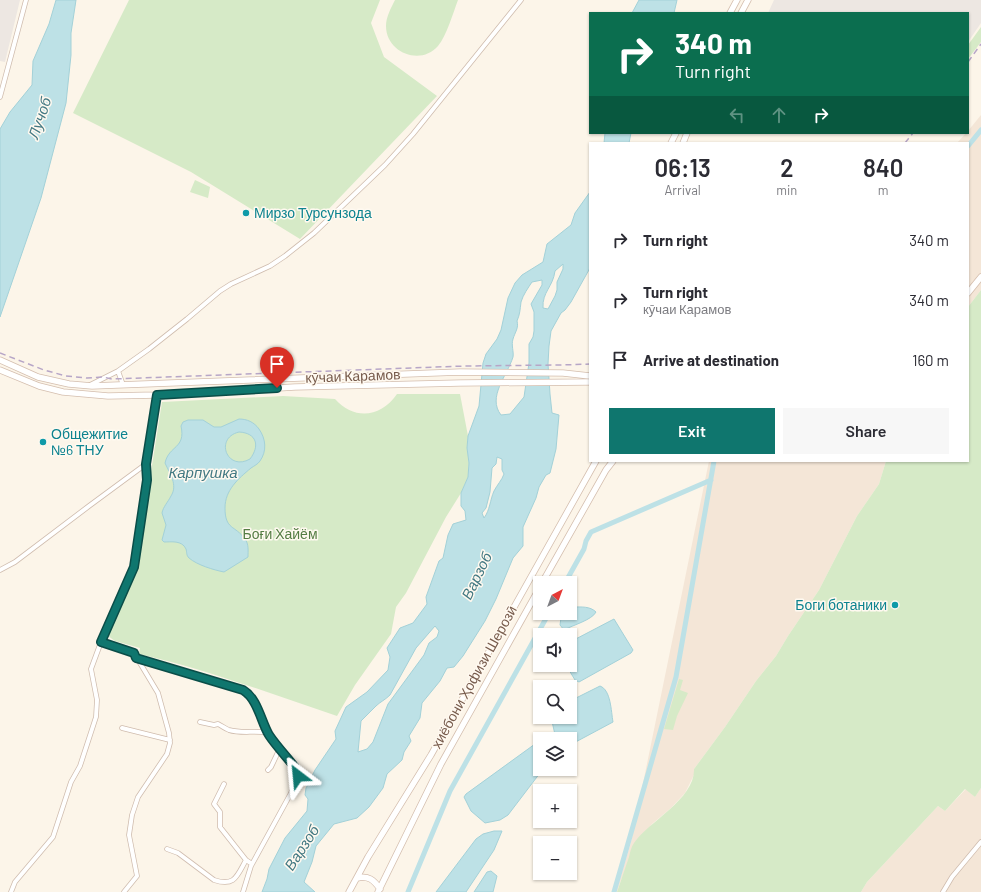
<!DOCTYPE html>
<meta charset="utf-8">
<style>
:root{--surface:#fff;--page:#f7f7f7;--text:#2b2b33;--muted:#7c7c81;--accent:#0f766e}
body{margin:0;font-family:Barlow,sans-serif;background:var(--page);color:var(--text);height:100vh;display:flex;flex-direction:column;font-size:15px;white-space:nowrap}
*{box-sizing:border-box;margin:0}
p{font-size:13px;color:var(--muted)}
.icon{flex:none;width:22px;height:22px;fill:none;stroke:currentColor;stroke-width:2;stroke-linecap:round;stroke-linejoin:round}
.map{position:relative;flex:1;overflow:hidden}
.side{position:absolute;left:589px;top:142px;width:380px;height:320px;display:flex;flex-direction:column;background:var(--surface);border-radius:0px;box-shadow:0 1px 3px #0004}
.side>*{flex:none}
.hud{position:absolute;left:589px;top:12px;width:380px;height:122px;border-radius:0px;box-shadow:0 1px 3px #0004;background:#0b6e4f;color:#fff;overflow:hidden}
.needle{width:26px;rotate:41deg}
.fabs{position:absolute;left:533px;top:576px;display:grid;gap:8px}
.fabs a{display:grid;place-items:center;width:44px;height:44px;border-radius:0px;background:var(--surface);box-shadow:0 1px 3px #0004;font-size:20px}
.pin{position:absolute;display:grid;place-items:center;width:34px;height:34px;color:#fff;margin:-41px -17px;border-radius:50% 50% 50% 0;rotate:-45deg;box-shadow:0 0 4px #0007}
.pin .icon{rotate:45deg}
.me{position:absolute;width:44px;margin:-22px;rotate:331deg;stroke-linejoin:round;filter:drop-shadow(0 0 3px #0008)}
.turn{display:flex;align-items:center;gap:14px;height:84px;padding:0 20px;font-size:18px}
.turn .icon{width:52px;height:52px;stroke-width:2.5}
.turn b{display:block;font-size:28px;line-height:34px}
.lanes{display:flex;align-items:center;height:38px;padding:0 20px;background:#0003;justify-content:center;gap:20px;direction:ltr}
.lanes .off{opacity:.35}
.eta{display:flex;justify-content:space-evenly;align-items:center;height:68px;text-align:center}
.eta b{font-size:24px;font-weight:600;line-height:28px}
.primary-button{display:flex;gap:8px;margin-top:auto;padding:8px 20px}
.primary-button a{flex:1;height:46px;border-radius:0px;background:var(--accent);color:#fff;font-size:16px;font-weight:600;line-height:46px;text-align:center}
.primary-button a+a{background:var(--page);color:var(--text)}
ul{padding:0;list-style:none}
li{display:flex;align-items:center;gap:12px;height:60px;padding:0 20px}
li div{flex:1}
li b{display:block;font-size:15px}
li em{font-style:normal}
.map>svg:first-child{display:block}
.residential{fill:#f4e6d7}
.industrial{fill:#ede7e2}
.green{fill:#d6eac7}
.water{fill:#bde1e6;stroke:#a3d1d8;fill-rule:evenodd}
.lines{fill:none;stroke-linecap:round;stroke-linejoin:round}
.canal{stroke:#bde1e6;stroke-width:5}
.street-casing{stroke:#cfbcae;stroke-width:5.5}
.secondary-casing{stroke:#d4beae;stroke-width:7}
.street{stroke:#fff;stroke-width:4}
.secondary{stroke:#fff;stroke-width:5.5}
.rail{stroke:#b7a6c7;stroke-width:1.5;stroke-dasharray:6 4;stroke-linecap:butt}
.route-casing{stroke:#0a4d48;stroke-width:10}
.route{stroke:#0f766e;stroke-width:7}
.culture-dot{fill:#0f9aa8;stroke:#fff9f0;stroke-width:1.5}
.labels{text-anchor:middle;stroke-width:3;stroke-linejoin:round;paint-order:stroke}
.culture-label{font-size:14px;fill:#0d838f;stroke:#fff9f0;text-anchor:start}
.street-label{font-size:14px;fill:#775b4c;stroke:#fff9f0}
.park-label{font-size:14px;fill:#557d44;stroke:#fff9f0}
.water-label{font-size:15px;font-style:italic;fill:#437983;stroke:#fff9f0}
</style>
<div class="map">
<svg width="981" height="892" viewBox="0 0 981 892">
<rect width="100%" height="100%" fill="#fcf5e9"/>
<path class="residential" d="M981 115V290L968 307V143H957L966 133H968V131Z
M709 461H886L879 484 857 516 819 590 788 636 776 656 756 681 725 727 694 769V775L685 793 671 808 652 824 647 830 621 880 617 892H616L631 842Z
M981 788V892H861L867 882 938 806 945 811 966 789 975 797Z"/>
<path class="industrial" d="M0 0H20L5 62 0 61Z
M774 0H981V23L968 42V13H768Z"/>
<path class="green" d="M129 0H380L371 23 384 57 437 96 300 239 191 172 73 113Z
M395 0H458C453 13 447 35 438 46 421 66 386 53 386 26 386 17 391 8 395 0Z
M981 27V42L968 59V45Z
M195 180 210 187 208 198 190 192Z
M981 290V788L975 797 965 789 945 811 938 806 867 882 861 892H617C621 880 625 869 629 857 630 853 631 847 634 843 649 821 695 799 694 769L725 727 756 681 776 656 788 636 819 590 857 516 879 484 886 461H968V307Z
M397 394H460L468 436 467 448 469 463 468 477 461 493 446 517 406 593 396 607 391 634 355 685 337 716C271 694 206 669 139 654L140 648 115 641 108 636 126 590 136 569 138 559 137 546 150 478 162 402 283 396 335 399C355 421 381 417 397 394Z
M679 679 683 680 680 690 688 693 677 716 673 730 664 729Z"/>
<path class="water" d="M56 0H76L71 33V55L66 103 41 198 0 317V129L10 112 32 85 33 61 49 24Z
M639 0H677L674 13H632Z
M605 133H631L629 143H604Z
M590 192V268L571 302 565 310 561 313 551 331 549 346 548 364 550 394 552 413 559 415 556 449 550 473 546 475 539 487 536 498 523 527V546L513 558 496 599 485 621 463 656 454 667 447 668 440 681 422 703 420 718 409 736 411 741 404 752 402 760 387 774 383 788 369 807 357 818 334 824 316 846 312 862 304 882 315 892H262L267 879 269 869 285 838 307 811 308 799 305 795 306 788 315 770 336 739 335 731 346 707 367 692 388 670 390 657 387 648 400 628 413 623 427 604 426 597 439 561 443 558 448 535 453 524 466 520 465 511 461 506V493L468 477 469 463 467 448 468 436 479 406 483 363 486 354 497 339 501 330 508 298 515 283 522 275 543 262 547 244 571 225 575 213ZM563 264V269L557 282V290L555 296 548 309 543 308C542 292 553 287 555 271ZM542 280V285L531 304 534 312V331L533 337 529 344V363L524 397 510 414 501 415C487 397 507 376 513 357 514 352 511 345 513 339 515 332 519 328 517 321 520 314 520 310 521 302 523 295 528 288 532 282ZM497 457 502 459V470L504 474C502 480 497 485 494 491 490 500 490 510 484 518L482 513 486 508 490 492 492 468 496 464ZM435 626 439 631 437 637 429 643 424 655 388 704 373 742 367 749 358 752 361 721C366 716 371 711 376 706 380 702 385 700 390 695L416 648Z
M239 419C247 419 254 422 259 429 266 439 267 451 260 461 258 464 254 466 251 468 238 479 225 490 225 508 225 530 235 525 245 539 249 544 248 551 248 557L224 572C214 570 197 565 189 558 186 555 187 552 186 549 182 540 171 542 164 542L162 540 166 525 162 513C163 507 168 502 171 496 178 485 170 474 165 463 169 445 186 449 181 426L183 422 188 420H203L214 427H221ZM239 432C257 433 260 446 250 459 227 472 214 438 239 432Z
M573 607C581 607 590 606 596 612 592 620 573 625 564 630L560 625 561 618 565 613H570V608Z
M614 619 633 650 631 653 579 682 575 680 566 665H570V642Z
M600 686C611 690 611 711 613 722L570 745V739H556L551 717H570V701Z
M535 744H539L540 746V769H541L540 773 508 815 500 820 485 823 471 811 464 797 466 794Z
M494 831H502L494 850 466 892H436L476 839 483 834Z
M491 871 497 876 493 892H474L487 872Z"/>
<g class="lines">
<path class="canal" d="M968 146 981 130
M565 583 584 549 586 541 591 532 711 480
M408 892 450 791 549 613
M614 892 676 677 714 461"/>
<g class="street-casing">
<path id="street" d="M0 97 26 0
M118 371 123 385
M88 386 118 371 149 349 187 319 220 291 231 284 270 266 285 256 314 233 385 165 413 134 521 0
M0 570 15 562 89 506 146 464
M101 642 134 653 158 693 169 733 170 743 167 754 138 797 132 815 129 835 137 876 124 892
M136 658 243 690C258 699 261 722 269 735 277 747 288 758 296 769L298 776 291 793 251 866 243 892
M200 722 214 725 218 724C222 726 226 729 229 730 242 734 255 730 268 733
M122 728 170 740
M268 770 271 767 280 748
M224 784 214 804 220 812V827L246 860 252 864
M167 849 178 853 214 880C235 887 237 876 246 860
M11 892 15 882 53 837 71 782 80 766 96 717 97 700 91 669 101 642 134 567 147 480 146 464 157 395
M943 892 952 877 981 842"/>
</g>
<g class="secondary-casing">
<path id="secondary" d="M730 13 737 0
M741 13 748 0
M671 143 676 133
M683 143 687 133
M968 293 981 277
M0 360 38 377 69 384 92 386 460 372 563 373 590 376
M0 370 39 386 63 392 108 396 157 395 295 387 460 383 590 382
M542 583 606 470 613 461
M357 878C368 875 374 880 380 889
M349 892 368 857 431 755 596 461
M378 892 441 764 540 587"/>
</g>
<use href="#street" class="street"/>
<use href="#secondary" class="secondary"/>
<path class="rail" d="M968 62 981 44
M905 143 913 133
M0 353 44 370 66 376 87 378 103 377 112 379 465 366 561 365 590 364"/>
</g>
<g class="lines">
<g class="route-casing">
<path id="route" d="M277 388 157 395 146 464 147 480 134 567 101 642 134 653 136 658 243 690C258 699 261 722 269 735 277 747 288 758 296 769L298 776"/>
</g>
<use href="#route" class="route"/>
</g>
<g class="culture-dot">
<circle cx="246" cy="213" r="4"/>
<circle cx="43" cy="442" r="4"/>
<circle cx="895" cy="605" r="4"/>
</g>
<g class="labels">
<g class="culture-label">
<text x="254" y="218">Мирзо Турсунзода</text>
<text x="51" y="439">Общежитие<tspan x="51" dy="16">№6 ТНУ</tspan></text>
<text x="887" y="610" text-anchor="end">Боги ботаники</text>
</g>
<g class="street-label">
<text transform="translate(353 376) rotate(-2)" y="5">кӯчаи Карамов</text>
<text transform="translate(474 677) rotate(-61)" y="5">хиёбони Ҳофизи Шерозӣ</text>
</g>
<g class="park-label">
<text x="280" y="539">Боғи Хайём</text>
</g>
<g class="water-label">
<text transform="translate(40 118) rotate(-71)" y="5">Лучоб</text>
<text x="203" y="478">Карпушка</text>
<text transform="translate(477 576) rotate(-64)" y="5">Варзоб</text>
<text transform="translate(302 848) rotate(-57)" y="5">Варзоб</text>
</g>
</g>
</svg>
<div class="fabs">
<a><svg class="needle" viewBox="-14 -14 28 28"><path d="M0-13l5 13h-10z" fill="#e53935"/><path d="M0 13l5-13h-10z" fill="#7c7c81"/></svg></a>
<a><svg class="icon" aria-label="sound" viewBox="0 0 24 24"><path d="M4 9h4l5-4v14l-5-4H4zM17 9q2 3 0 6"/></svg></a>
<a><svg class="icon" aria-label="search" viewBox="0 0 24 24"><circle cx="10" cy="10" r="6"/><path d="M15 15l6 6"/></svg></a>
<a><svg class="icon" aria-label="layers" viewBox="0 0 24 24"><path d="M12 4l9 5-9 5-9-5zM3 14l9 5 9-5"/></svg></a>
<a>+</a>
<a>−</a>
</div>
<div class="pin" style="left:277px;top:388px;background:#d93025"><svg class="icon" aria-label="arrive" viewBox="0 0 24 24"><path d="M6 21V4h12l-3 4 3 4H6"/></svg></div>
<svg class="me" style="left:298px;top:776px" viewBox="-20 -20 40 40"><path d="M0-17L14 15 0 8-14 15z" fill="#0f766e" stroke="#fff" stroke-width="4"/></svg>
<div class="hud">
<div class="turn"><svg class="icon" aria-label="right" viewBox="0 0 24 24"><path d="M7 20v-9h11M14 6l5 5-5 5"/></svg><div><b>340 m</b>Turn right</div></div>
<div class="lanes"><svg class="icon off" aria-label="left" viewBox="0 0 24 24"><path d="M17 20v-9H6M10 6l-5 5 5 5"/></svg><svg class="icon off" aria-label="ahead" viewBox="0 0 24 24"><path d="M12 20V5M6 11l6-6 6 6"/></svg><svg class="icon" aria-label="right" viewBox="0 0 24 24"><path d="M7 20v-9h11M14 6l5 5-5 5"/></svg></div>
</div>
<section class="side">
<div class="eta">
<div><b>06:13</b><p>Arrival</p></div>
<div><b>2</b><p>min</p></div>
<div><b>840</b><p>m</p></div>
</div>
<ul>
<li><svg class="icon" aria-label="right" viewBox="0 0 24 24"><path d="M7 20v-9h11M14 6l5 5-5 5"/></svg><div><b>Turn right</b></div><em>340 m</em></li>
<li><svg class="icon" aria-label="right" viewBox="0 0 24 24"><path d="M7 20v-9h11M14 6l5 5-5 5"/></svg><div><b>Turn right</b><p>кӯчаи Карамов</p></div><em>340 m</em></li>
<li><svg class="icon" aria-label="arrive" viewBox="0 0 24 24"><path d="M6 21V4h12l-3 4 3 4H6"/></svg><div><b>Arrive at destination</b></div><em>160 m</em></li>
</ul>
<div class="primary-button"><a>Exit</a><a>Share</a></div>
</section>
</div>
